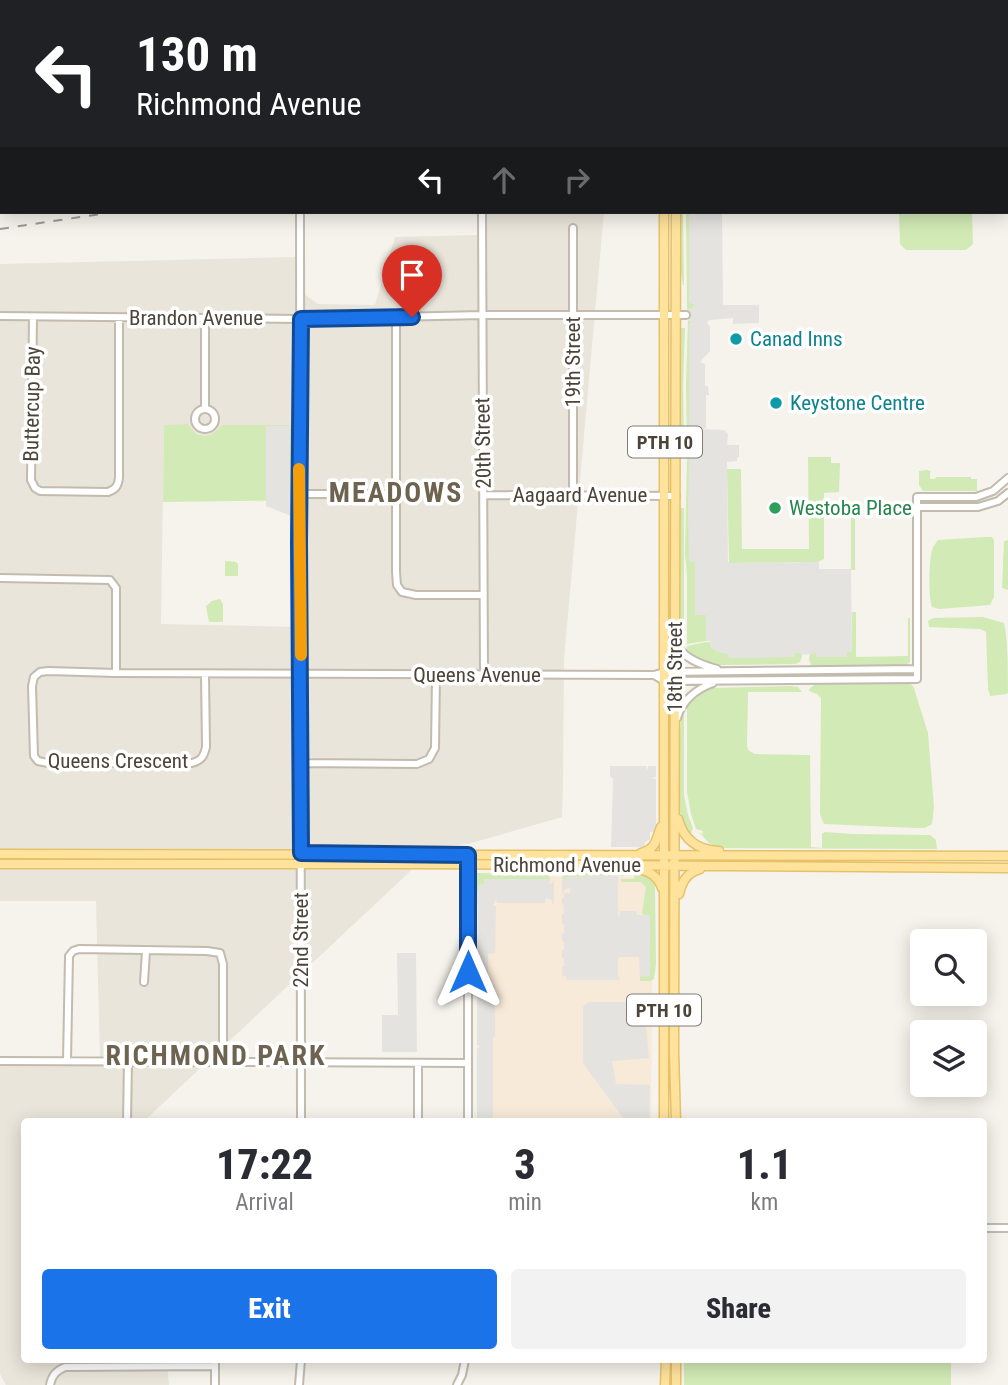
<!DOCTYPE html>
<style>
:root{--surface:#fff;--page:#f2f2f3;--text:#2b2b33;--muted:#7c7c81;--accent:#1a73e8}
body{margin:0;font-family:"Roboto Condensed",sans-serif;background:var(--page);color:var(--text);height:100vh;display:flex;flex-direction:column;font-size:26px;white-space:nowrap}
*{box-sizing:border-box;margin:0}
p{font-size:23px;color:var(--muted)}
.icon{flex:none;width:38px;height:38px;fill:none;stroke:currentColor;stroke-width:2;stroke-linecap:round;stroke-linejoin:round}
.map{position:relative;flex:1;overflow:hidden}
.side{position:absolute;left:21px;top:1118px;width:966px;height:245px;display:flex;flex-direction:column;background:var(--surface);border-radius:7px;box-shadow:0 4px 18px #0003}
.side>*{flex:none}
.banner{position:absolute;left:0px;top:0px;width:1008px;height:214px;box-shadow:0 4px 18px #0003;background:#202124;color:#fff;overflow:hidden}
.fabs{position:absolute;left:910px;top:929px;display:grid;gap:14px}
.fabs a{display:grid;place-items:center;width:77px;height:77px;border-radius:7px;background:var(--surface);box-shadow:0 4px 18px #0003;font-size:35px}
.pin{position:absolute;display:grid;place-items:center;width:60px;height:60px;color:#fff;margin:-72px -30px;border-radius:50% 50% 50% 0;rotate:-45deg;box-shadow:0 0 7px #0007}
.pin .icon{rotate:45deg}
.me{position:absolute;width:77px;margin:-38px;rotate:0deg;stroke-linejoin:round;filter:drop-shadow(0 0 5px #0008)}
.turn{display:flex;align-items:center;gap:24px;height:147px;padding:0 21px;font-size:32px}
.turn .icon{width:91px;height:91px;stroke-width:2.5}
.turn b{display:block;font-size:49px;line-height:60px}
.lanes{display:flex;align-items:center;height:66px;padding:0 21px;background:#0003;justify-content:center;gap:35px;direction:ltr}
.lanes .off{opacity:.35}
.eta{display:flex;justify-content:space-evenly;align-items:center;height:119px;text-align:center}
.eta b{font-size:42px;font-weight:800;line-height:49px}
.cta{display:flex;gap:14px;margin-top:auto;padding:14px 21px}
.cta a{flex:1;height:80px;border-radius:7px;background:var(--accent);color:#fff;font-size:28px;font-weight:800;line-height:80px;text-align:center}
.cta a+a{background:var(--page);color:var(--text)}
.map>svg:first-child{display:block}
.residential{fill:#eae5da;fill-rule:evenodd}
.commercial{fill:#f7ead8}
.green{fill:#d2eab5}
.parking{fill:#e5e3e0}
.lines{fill:none;stroke-linecap:round;stroke-linejoin:round}
.minor-casing{stroke:#c2bbae;stroke-width:10}
.major-casing{stroke:#e6c16a;stroke-width:11}
.minor{stroke:#fff;stroke-width:6}
.major{stroke:#ffe39c;stroke-width:8}
.rail{stroke:#9a9a9a;stroke-width:2;stroke-dasharray:9 9;stroke-linecap:butt}
.route-casing{stroke:#114b97;stroke-width:18}
.route{stroke:#1a73e8;stroke-width:12}
.slow{stroke:#f59e0b;stroke-width:12}
.culture-dot{fill:#0f9aa8;stroke:#fff;stroke-width:2.5}
.leisure-dot{fill:#2e9e5b;stroke:#fff;stroke-width:2.5}
.labels{text-anchor:middle;stroke-width:7;stroke-linejoin:round;paint-order:stroke}
.shield{fill:#fff;stroke:#817c74;stroke-width:2}
.shield-label{font-size:19px;font-weight:bold;fill:#4b4439}
.street-label{font-size:21px;fill:#4b4439;stroke:#fff}
.culture-label{font-size:21px;fill:#0d838f;stroke:#fff;text-anchor:start}
.leisure-label{font-size:21px;fill:#27864d;stroke:#fff;text-anchor:start}
.district-label{font-size:28px;font-weight:bold;letter-spacing:2px;fill:#6e6250;stroke:#fff}
</style>
<div class="map">
<svg width="1008" height="1385" viewBox="0 0 1008 1385">
<rect width="100%" height="100%" fill="#f6f3ec"/>
<path class="residential" d="M88 0H1008V72H1006V2H88Z
M482 212H604L564 659 563 783 562 817 468 844 418 848V864L143 1122H24V1360H167L169 1385H6L0 1374V1059L100 1058 96 901H0V264L300 257V291L318 304 375 305 395 237 482 235ZM188 424 191 431 202 436 213 434 218 431 299 426V627L161 624 164 426Z"/>
<path class="commercial" d="M478 876 645 877 653 885 651 1122H477Z"/>
<path class="green" d="M680 212H683L684 285H683L680 267Z
M686 212H689V302L695 304 692 309H687Z
M899 212H972L973 244 966 250H906L900 244Z
M688 320 693 323 689 324V441L694 442 692 445 687 446 686 384Z
M680 328H685L683 385 684 445 681 442 680 437Z
M188 424C196 441 213 438 222 425H299V500L163 502 164 425Z
M687 456 694 458 689 459V561H695V614L706 615V641L687 644V575L685 554Z
M808 457H831V463H840L839 492 824 493V559L818 562 729 563 727 469H741L742 549H809Z
M927 470 931 471 930 473V479H935L936 477H971V479H977V491H923L919 485V471Z
M679 508H684V649L679 644Z
M851 516H855V570H851Z
M985 537H992L994 540V597L990 605 939 609 932 607C928 597 929 561 932 550 933 546 936 543 938 540Z
M1008 540V590L1002 588 1004 541Z
M225 561 236 562 238 564V576H225Z
M220 599 223 604V622H209L206 606 212 601Z
M852 612H856V657L908 656V618H910V662L907 665 901 666 817 667 811 665 809 660 810 653H816L817 657 847 656V652L852 651Z
M983 617 1004 623C1008 640 1008 673 1008 692L1007 694 990 696 988 689 986 632 980 629 929 627 928 621 933 618Z
M706 642H710L712 648 729 654V657H794L795 653H801L802 656 800 662 795 664 720 665 704 662 686 651 687 646Z
M908 673 909 674 907 675 813 676 812 675 813 674Z
M799 674V676L685 678V675Z
M906 682 912 685 914 688 928 733 934 807 932 824 925 828H916L824 824 820 814 821 698 817 694 809 691 810 688 817 683Z
M791 686 798 687 802 692H748L747 746 749 751 755 754 810 755 811 847 822 848V834L825 832 852 834 930 835 936 840 937 849 718 848 709 843 699 832 703 834V831L696 829 691 814 687 792V704L692 698 709 688Z
M684 708V795L688 815 693 828 690 837C687 832 684 827 682 821 676 801 677 727 684 708Z
M754 850H936L935 852H764Z
M476 873 526 874 527 873H549L550 884 549 880H484V885H478V895L475 885Z
M563 873H631V876L567 877 566 881 562 876Z
M634 873C643 874 653 875 655 886L656 964 654 979 650 981H640V977L649 976V915H644L642 913 646 887 641 882H621V879H634Z
M684 1360H951V1385H684Z"/>
<path class="parking" d="M689 212H722L723 305H759V323L733 324V318L709 320 707 323 710 327V351L700 362 705 364V386H708L709 395H706V428L701 429 724 430 728 434 727 445H739V457L737 458V461L727 462 728 562 730 563 819 562V569H851L852 651 847 652V657H817L816 653 802 655 801 653H795L794 657 729 658 728 654 717 652 712 648 710 641H706V615H695V562L689 561 688 511 689 459 694 458 687 456V446L692 445 694 442 689 441V324L693 323 688 320 687 309H692L695 304 693 303H689Z
M266 426H290L291 516 266 506Z
M610 766H646L647 771 648 766H656V777L651 778 656 779V826L654 832H650V839L645 842 644 847H611L613 779 610 776Z
M562 876 566 881V877L618 876V916L620 915V911H636L637 915H650V976L640 977 639 957H620L618 958V975L620 980H567L566 975 562 977V967H564V958H562V950H564V941H562V933H564V924H562V914H564V906L563 904 562 905V898H564V893H570V888L565 889 562 895Z
M484 879H549V884L552 883 554 879V906L551 900 546 898 545 903H497L496 898 495 903 493 904 494 906H496L495 953 488 954V985H495V1037L493 1038V1122H477V1049L481 1046 477 1045 478 904 474 906V892L478 895V885L484 884Z
M397 953H416L417 1052H382V1015H398Z
M589 1002H644L649 1058 612 1061 616 1084 650 1085 649 1122H623V1118L583 1063V1007Z"/>
<g class="lines">
<g class="minor-casing">
<path id="minor" d="M134 0V2
M223 0V2
M311 0V2
M489 0V2
M577 0V2
M906 0V2
M994 0V2
M399 2V0
M731 2V0
M818 2V0
M0 14H2
M1006 21H1008
M0 133H1
M300 212 301 1122
M482 212 484 675
M573 228V495
M0 316 301 319 483 315H686
M33 317 31 480 35 488 40 491 108 492C116 489 118 486 119 478V318
M396 317V572L397 585 402 592 416 595H483
M195 419a10 10 0 1 1 20 0a10 10 0 1 1-20 0Z
M205 409V319
M299 494H396
M484 495 676 496
M917 507H978L998 501 1008 493
M0 578 110 580 116 588V673
M676 642C681 658 702 665 717 669
M205 674 206 747C204 756 202 760 192 763H48L38 761 34 756 32 686 34 677 40 672 48 671 116 673 654 675 664 672 917 669
M654 675 664 681 917 679V497H976L993 491 1008 478
M677 718C682 701 696 689 713 683
M301 763 417 764 429 759 435 748 436 675
M144 982 146 951
M0 1061 468 1063
M67 1061 69 956 73 951 79 949 207 951 220 953 223 964V1062
M127 1122 128 1061
M418 1122V1063
M468 1122V860
M984 1228H1008
M50 1385C52 1375 56 1371 65 1367L215 1366
M215 1385V1360
M299 1385 301 1360
M457 1385 462 1375 465 1360"/>
</g>
<g class="major-casing">
<path id="major" d="M665 0V2
M676 0V2
M664 212V1122
M676 212 674 1051 676 1122
M678 819C684 840 697 850 719 851
M641 853C656 849 656 840 661 827
M0 854 1008 856
M0 864H418L1008 868
M639 869C650 872 658 876 662 888
M679 894C682 881 687 873 700 869
M676 1360V1385
M665 1385 666 1360"/>
</g>
<use href="#minor" class="minor"/>
<use href="#major" class="major"/>
<path class="rail" d="M1006 74 1008 73
M0 229 114 212"/>
</g>
<g class="lines">
<g class="route-casing">
<path id="route" d="M412 317 301 319 299 543 301 853 468 855V972"/>
</g>
<use href="#route" class="route"/>
<path class="slow" d="M299 469 301 655"/>
</g>
<g class="culture-dot">
<circle cx="736" cy="339" r="7"/>
<circle cx="776" cy="403" r="7"/>
</g>
<circle class="leisure-dot" cx="775" cy="508" r="7"/>
<g class="labels">
<g class="shield">
<rect x="628" y="426.5" width="74" height="31" rx="5"/>
<rect x="627" y="994.5" width="74" height="31" rx="5"/>
</g>
<g class="shield-label">
<text x="665" y="449">PTH 10</text>
<text x="664" y="1017">PTH 10</text>
</g>
<g class="street-label">
<text x="196" y="325">Brandon Avenue</text>
<text transform="translate(573 362) rotate(-90)" y="7">19th Street</text>
<text transform="translate(32 404) rotate(-89)" y="7">Buttercup Bay</text>
<text transform="translate(483 443) rotate(-91)" y="7">20th Street</text>
<text x="580" y="502">Aagaard Avenue</text>
<text transform="translate(675 667) rotate(-90)" y="7">18th Street</text>
<text x="477" y="682">Queens Avenue</text>
<text x="118" y="768">Queens Crescent</text>
<text x="567" y="872">Richmond Avenue</text>
<text transform="translate(301 940) rotate(-90)" y="7">22nd Street</text>
</g>
<g class="culture-label">
<text x="750" y="346">Canad Inns</text>
<text x="790" y="410">Keystone Centre</text>
</g>
<g class="leisure-label">
<text x="789" y="515">Westoba Place</text>
</g>
<g class="district-label">
<text x="396" y="502">MEADOWS</text>
<text x="216" y="1065">RICHMOND PARK</text>
</g>
</g>
</svg>
<div class="fabs">
<a><svg class="icon" aria-label="search" viewBox="0 0 24 24"><circle cx="10" cy="10" r="6"/><path d="M15 15l6 6"/></svg></a>
<a><svg class="icon" aria-label="layers" viewBox="0 0 24 24"><path d="M12 4l9 5-9 5-9-5zM3 14l9 5 9-5"/></svg></a>
</div>
<div class="pin" style="left:412px;top:317px;background:#d93025"><svg class="icon" aria-label="arrive" viewBox="0 0 24 24"><path d="M6 21V4h12l-3 4 3 4H6"/></svg></div>
<svg class="me" style="left:468px;top:972px" viewBox="-20 -20 40 40"><path d="M0-17L14 15 0 8-14 15z" fill="#1a73e8" stroke="#fff" stroke-width="4"/></svg>
<div class="banner">
<div class="turn"><svg class="icon" aria-label="left" viewBox="0 0 24 24"><path d="M17 20v-9H6M10 6l-5 5 5 5"/></svg><div><b>130 m</b>Richmond Avenue</div></div>
<div class="lanes"><svg class="icon" aria-label="left" viewBox="0 0 24 24"><path d="M17 20v-9H6M10 6l-5 5 5 5"/></svg><svg class="icon off" aria-label="ahead" viewBox="0 0 24 24"><path d="M12 20V5M6 11l6-6 6 6"/></svg><svg class="icon off" aria-label="right" viewBox="0 0 24 24"><path d="M7 20v-9h11M14 6l5 5-5 5"/></svg></div>
</div>
<section class="side">
<div class="eta">
<div><b>17:22</b><p>Arrival</p></div>
<div><b>3</b><p>min</p></div>
<div><b>1.1</b><p>km</p></div>
</div>
<div class="cta"><a>Exit</a><a>Share</a></div>
</section>
</div>
